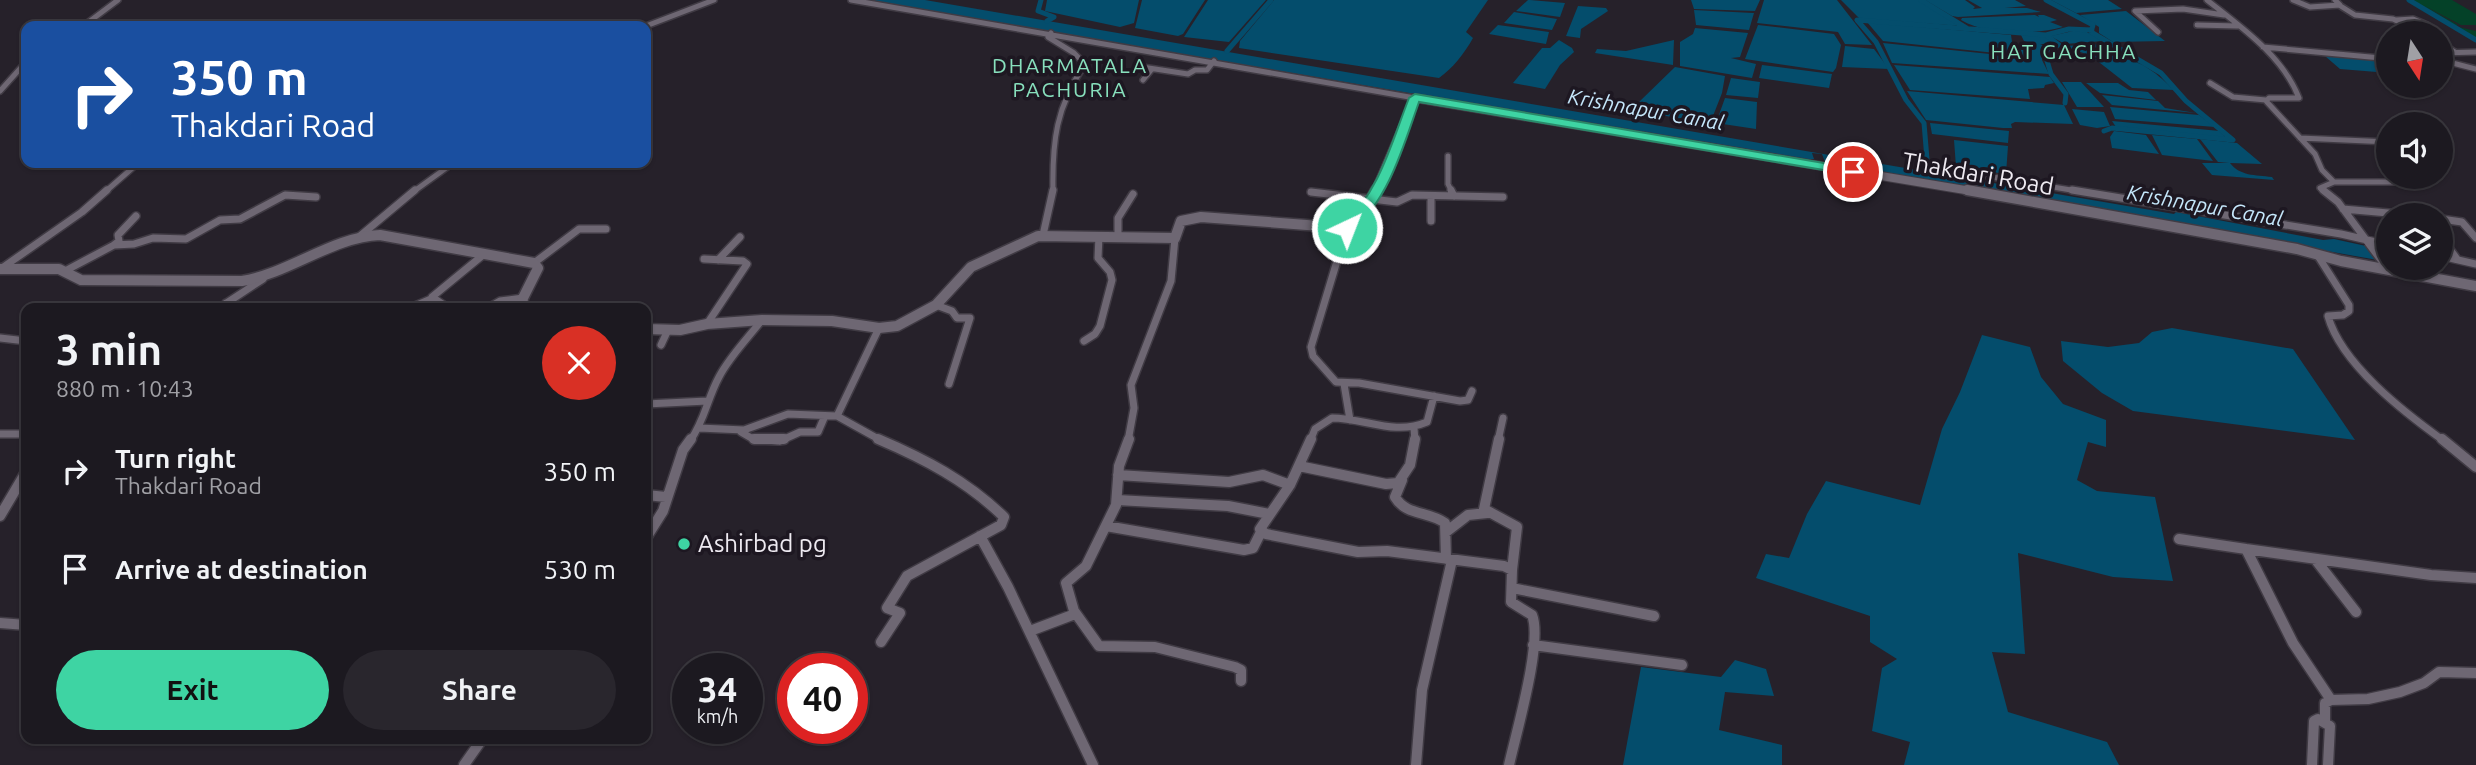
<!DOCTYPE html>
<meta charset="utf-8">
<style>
:root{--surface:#1c1920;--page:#29262d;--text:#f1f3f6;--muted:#a0a0a5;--line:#3a383e;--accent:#3ed4a3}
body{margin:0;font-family:Ubuntu,sans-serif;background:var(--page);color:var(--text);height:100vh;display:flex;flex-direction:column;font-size:26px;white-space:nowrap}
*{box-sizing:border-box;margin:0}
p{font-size:23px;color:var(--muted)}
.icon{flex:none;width:38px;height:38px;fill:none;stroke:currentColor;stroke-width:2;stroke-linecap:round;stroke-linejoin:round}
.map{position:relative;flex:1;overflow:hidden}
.drawer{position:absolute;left:21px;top:303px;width:630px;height:441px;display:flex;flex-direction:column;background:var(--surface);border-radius:14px;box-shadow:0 2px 5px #0004,0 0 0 2px var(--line)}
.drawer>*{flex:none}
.top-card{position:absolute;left:21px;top:21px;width:630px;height:147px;border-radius:14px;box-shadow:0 2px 5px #0004,0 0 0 2px var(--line);background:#1a4fa0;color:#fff;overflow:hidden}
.needle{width:46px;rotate:168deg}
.controls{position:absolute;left:2376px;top:21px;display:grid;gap:14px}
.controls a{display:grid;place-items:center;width:77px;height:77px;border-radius:50%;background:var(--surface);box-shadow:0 2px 5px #0004,0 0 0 2px var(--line);font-size:35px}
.speed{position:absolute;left:672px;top:653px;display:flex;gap:14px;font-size:35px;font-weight:700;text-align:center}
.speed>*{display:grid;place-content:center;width:91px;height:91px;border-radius:50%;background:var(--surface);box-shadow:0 2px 5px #0004,0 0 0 2px var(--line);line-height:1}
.speed small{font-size:18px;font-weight:400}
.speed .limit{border:10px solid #d22;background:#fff;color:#111}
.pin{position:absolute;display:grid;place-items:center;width:60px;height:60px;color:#fff;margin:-30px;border:4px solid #fff;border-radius:50%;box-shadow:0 2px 7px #0007}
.me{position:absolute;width:77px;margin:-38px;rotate:43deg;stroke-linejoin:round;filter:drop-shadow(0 0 5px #0008)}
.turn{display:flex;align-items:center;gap:24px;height:147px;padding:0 35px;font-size:32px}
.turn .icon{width:91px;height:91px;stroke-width:2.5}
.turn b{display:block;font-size:49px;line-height:60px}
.round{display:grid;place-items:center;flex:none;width:74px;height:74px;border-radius:37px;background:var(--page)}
.head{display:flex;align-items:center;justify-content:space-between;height:119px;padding:0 35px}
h1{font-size:42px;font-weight:700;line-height:52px}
.action{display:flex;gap:14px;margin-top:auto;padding:14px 35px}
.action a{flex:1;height:80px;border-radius:42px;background:var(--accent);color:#111;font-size:28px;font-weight:700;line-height:80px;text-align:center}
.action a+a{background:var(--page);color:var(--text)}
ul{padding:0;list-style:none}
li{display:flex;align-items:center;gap:21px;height:98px;padding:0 35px}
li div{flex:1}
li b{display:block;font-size:26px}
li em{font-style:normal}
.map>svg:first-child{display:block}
.green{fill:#044128}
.water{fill:#044d6c}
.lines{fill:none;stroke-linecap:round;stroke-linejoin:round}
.canal{stroke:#044d6c;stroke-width:5}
.minor-far2-casing{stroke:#403b44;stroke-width:8}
.minor-far1-casing{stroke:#403b44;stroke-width:10}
.minor-casing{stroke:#403b44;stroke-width:13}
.tertiary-far1-casing{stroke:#403b44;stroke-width:10}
.tertiary-casing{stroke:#403b44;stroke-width:13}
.minor-far2{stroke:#6e6773;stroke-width:5}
.minor-far1{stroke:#6e6773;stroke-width:7}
.minor{stroke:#6e6773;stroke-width:10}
.tertiary-far1{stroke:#6e6773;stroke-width:8}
.tertiary{stroke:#6e6773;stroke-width:10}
.route{fill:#3ed4a3;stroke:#288a6a;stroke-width:2}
.poi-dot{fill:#3ed4a3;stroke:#1d1721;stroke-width:2.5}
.labels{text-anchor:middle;stroke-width:7;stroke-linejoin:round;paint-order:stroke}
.far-neighbourhood-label{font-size:21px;letter-spacing:2px;fill:#88e0bd;stroke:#1d1721}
.far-water-label{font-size:21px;font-style:italic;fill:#c5e7fb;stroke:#1d1721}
.street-label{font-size:24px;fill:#eeeaf1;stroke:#1d1721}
.poi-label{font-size:24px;fill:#eeeaf1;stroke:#1d1721;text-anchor:start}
</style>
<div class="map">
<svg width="2476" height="765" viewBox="0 0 2476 765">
<rect width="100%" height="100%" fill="#26212a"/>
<path class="green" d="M2413 0H2452L2476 14V25H2461L2423 5 2458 25 2454 26 2476 31V38C2456 26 2433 13 2413 0Z"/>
<path class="water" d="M862 0H925L2174 214 2176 212 2323 240 2334 239 2389 251V262L1838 165 1825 162 1822 154 1812 153 1814 159 1803 160Z
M1047 0H1139L1134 23 1120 27 1045 11Z
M1142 0H1205L1183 34 1178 36 1135 28Z
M1208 0H1266L1229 42 1184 37Z
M1274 0H1488L1466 32 1473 38C1464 54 1453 68 1439 78L1239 48 1240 41Z
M1528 0H1530L1565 3 1560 17 1516 11Z
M1691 0H1760L1755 11 1694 9Z
M1764 0H1837L1872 45 1845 44 1838 32 1757 23Z
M1841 0H1919L1963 26 1860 19Z
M1925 0H1965L1975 7 1973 9 1982 8 1968 0H2015L2026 6 2005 8H2027L2041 12 1958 17 1952 16Z
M2051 0H2108L2122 9 2076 13Z
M1578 6 1606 8 1608 11 1581 29 1580 38 1566 36Z
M1694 10 1753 13H1754L1749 30 1696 25Z
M2126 11 2165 41 2113 42 2099 33V27L2080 15Z
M1514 12 1557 19 1552 30 1504 23Z
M2035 15 2039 17 2038 15H2044L2057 20 2050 22 2063 27C2032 35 1989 36 1961 20L1962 18Z
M1867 22 2011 35 2014 55 1883 41Z
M1498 25 1549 32 1546 44 1489 34Z
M1758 25 1834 34 1841 45 1836 68 1833 72 1745 59Z
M1695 28 1748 33 1740 57 1731 58 1756 64 1752 78 1680 66V42L1693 34Z
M2078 30 2085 31 2103 41 2065 44 2050 36Z
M2021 35 2045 36 2054 44H2040L2045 46 2042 60 2049 74 1892 63 1883 43 2019 57 2020 42 2030 43 2024 41Z
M1559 40 1572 48 1574 52 1560 65 1545 89 1513 83 1542 48H1550Z
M1674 40 1673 65 1595 53 1597 49 1626 51Z
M2108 44 2130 56 2119 59C2142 59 2158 75 2174 90L2132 88 2095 59 2114 58H2097L2064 46Z
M1845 46 1874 49 1889 69 1842 67Z
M2325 56 2384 60 2389 63V73L2340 69Z
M1762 65 1832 74 1829 88 1759 78Z
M1894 65 2050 77 2054 83 2045 85 2044 88 2028 89 2030 99 1910 90Z
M1675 67 1725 76 1722 93 1711 121 1687 120 1635 110 1640 101Z
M1731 78 1760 82 1758 98 1726 95Z
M2062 82H2081L2104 107H2077Z
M2086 83H2118L2129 90 2148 92 2156 100 2100 93Z
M1907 91 2064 105 2073 124 2015 122 2011 124 2012 128H2003L1926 120Z
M2102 95 2158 101 2165 108 2196 113 2112 105Z
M1725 98 1757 102 1756 129 1716 123Z
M2110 107 2199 115 2215 127 2115 119Z
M2072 109 2104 112 2110 126 2097 128 2080 125Z
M2112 121 2220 131 2226 138 2116 127Z
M1930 123 2009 131 2008 143 1932 134Z
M2114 131 2146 135 2159 154 2112 148 2110 137Z
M2152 135 2197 139 2213 161 2162 155Z
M2200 139 2237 143 2262 164 2230 163C2240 176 2255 175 2272 177L2274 180 2212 175 2202 163H2229L2218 162Z
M1954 140 2008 146 2006 174 1956 167Z
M2172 328 2293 349 2355 440 2133 411 2102 393 2063 361 2061 341 2108 347 2139 343 2152 332Z
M1982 335 2030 347 2041 377 2063 404 2106 420V447L2088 442 2077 480 2097 491 2155 497 2173 581 2113 577 2018 553 2025 654 1992 652 2008 712 2107 742 2119 765H1904L1910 742 1872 731 1882 668 1897 659 1870 642V616L1756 578 1766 554 1789 558 1807 514 1826 481 1920 505 1942 429 1960 392Z
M1735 660 1766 669 1774 696 1725 692 1719 730 1782 745V765H1623L1641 667 1721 677Z"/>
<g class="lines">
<path class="canal" d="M1041 0 1038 11 1054 17 1047 21
M1921 0 1968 29
M2046 0 2093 25 2091 32 2161 73 2186 101 2233 140 2112 128 2104 131
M2409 0 2476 40
M2046 35 2069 29 2092 30
M1227 51 1271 0
M1928 171 1924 123 1906 100 1876 42 1857 20 2046 35 2059 45 2049 47 2045 54 2051 74 2066 94 2065 103"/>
<g class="minor-far2-casing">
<path id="minor-far2" d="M851 0 1415 98
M2207 0C2241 27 2283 56 2299 98H2269L2266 101 2315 154 2322 170 2334 182 2320 188 2325 192
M2293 0 2310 7 2340 5 2335 0
M2339 5 2355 15 2393 19 2422 33
M2396 20 2413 19 2427 25
M2197 25 2237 26
M79 26 86 24 118 0
M646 26 714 0
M2158 32 2135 11 2183 9 2224 15
M1051 33 1048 37 1074 53 1085 64C1056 107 1052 141 1053 192
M2441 43 2455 52
M2263 47 2381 58H2385L2383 52 2389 51
M2441 53 2476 52
M2441 60 2476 69
M1142 67 1188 74 1195 70H1207L1214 61
M1143 80 1152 69
M2210 83 2233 97 2266 100
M0 91 26 62
M2300 138 2389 142
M1448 156V184L1452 192
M1962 172 2083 192
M2334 182H2414
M105 192 137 164
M413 192 453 163"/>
</g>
<g class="minor-far1-casing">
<path id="minor-far1" d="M1451 190 1454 196
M2072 190 2341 234 2389 245
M2323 190 2338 202 2389 271
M1311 192 1397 202 1412 195 1503 197
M1431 196V221
M2343 209 2411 215
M2441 219 2462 222 2476 238
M1347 228 1311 347 1313 356 1336 382 1359 383 1460 401 1468 400 1472 391
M1043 235 1053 190
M360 236 415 190
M1118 236V218L1133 194
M2441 237 2457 259
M114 245 134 244 153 238 186 239 220 220 240 219 285 195 316 197
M2318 256 2349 305V311L2343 315 2328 316C2341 364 2405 413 2444 441
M2441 256 2476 264
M704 259 743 261 747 264 707 324
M718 260 740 237
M534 263 579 229H606
M2 268 82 212 107 190
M65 271 114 245 119 241 118 235 136 216
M226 303 247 308
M936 305 952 311 957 318H970L949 384
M219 308 263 279
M410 308 431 299
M448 308 432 297 483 255
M488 308 500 301 523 298
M879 328 837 416 882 441
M0 338 26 341
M1084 341 1095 334 1100 326 1112 280 1110 272 1098 258 1099 236
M661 345 668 330
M1344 384 1350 420
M646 404 707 401
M699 428 744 430 788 414 837 416
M1414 428 1415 441
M741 432 753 439 778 441
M0 434H26
M690 441C705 420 707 399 719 377 730 356 748 338 762 320
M780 441 800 432H818L824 418
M1128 441 1134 408 1131 385 1171 281 1175 238
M1310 441 1315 429 1332 418C1365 418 1394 436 1427 422L1434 396
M1498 441 1503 418"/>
</g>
<g class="minor-casing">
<path id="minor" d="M754 439H784
M878 439C925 459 967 481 1004 517L1001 525 907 576 887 608 900 613 881 642
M1129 439 1119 466 1116 505 1086 566 1066 583 1074 611 1099 646 1155 647 1235 667 1241 670V681
M1311 439 1290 485 1260 529 1266 534 1358 552 1387 551 1504 566 1512 570 1511 602 1532 615C1543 642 1516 733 1509 765
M1499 439 1484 509 1517 527 1512 570
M2442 439 2476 467
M1299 466 1386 484 1398 483 1410 465 1415 439
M1118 475 1229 482 1263 475 1290 485
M1402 480 1395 497C1406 516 1429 511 1445 523L1446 559
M646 495 666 497
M1117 500 1228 506 1269 514
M0 516 26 472
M1106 526 1244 550 1253 548 1261 532
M1446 532 1468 515 1487 513
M980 536 1008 587 1093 765
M646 538 663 511 683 450 691 439
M2179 539 2246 549
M2315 559 2356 612
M1512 588 1654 616
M0 623 26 625
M1030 631 1075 614
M1533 645 1682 665
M2331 700 2293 643 2246 549 2431 575 2476 578
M2325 721V703L2331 700 2368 699 2400 692 2424 683 2439 672 2476 673
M464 765 483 738
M1416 765 1422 690 1452 560
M2312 765 2314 721 2318 719 2330 726 2328 765"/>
</g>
<g class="tertiary-far1-casing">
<path id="tertiary-far1" d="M1375 192 1415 98 1977 192"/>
</g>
<g class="tertiary-casing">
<path id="tertiary" d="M1967 190 2297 249 2341 261 2476 286
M0 269H59L81 280 242 281C290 273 332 237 380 235L534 263 538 268 523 298 522 308
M646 329 680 330 707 324 762 320 832 321 879 328 897 326 936 305 971 267 1038 236 1175 238 1181 221 1201 217 1347 228 1363 214 1376 190"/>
</g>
<use href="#minor-far2" class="minor-far2"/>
<use href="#minor-far1" class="minor-far1"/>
<use href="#minor" class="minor"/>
<use href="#tertiary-far1" class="tertiary-far1"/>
<use href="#tertiary" class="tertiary"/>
</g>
<path class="route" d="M1415 94 1853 168 1860 172 1853 175 1419 102C1403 147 1389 199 1352 231H1342V225C1379 194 1392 141 1409 98Z"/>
<circle class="poi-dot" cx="684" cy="544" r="7"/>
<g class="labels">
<g class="far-neighbourhood-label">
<text x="2064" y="59">HAT GACHHA</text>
<text x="1070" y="73">DHARMATALA<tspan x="1070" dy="24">PACHURIA</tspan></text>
</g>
<g class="far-water-label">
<text transform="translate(1646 110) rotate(10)" y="7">Krishnapur Canal</text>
<text transform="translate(2205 206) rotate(10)" y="7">Krishnapur Canal</text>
</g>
<g class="street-label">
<text transform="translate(1978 174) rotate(10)" y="8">Thakdari Road</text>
</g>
<g class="poi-label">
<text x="698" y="552">Ashirbad pg</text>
</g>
</g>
</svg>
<div class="controls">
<a><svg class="needle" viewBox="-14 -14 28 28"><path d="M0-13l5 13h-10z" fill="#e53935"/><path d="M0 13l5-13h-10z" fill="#a0a0a5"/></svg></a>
<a><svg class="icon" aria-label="sound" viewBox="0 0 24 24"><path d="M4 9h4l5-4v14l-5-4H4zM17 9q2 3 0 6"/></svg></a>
<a><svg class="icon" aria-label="layers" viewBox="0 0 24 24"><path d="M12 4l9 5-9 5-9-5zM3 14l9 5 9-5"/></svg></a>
</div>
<div class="speed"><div>34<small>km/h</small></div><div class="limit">40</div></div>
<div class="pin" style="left:1853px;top:172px;background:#d93025"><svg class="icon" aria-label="arrive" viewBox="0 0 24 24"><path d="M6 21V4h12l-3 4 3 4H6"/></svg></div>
<svg class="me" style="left:1347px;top:228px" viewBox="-20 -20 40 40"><circle r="17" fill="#3ed4a3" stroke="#fff" stroke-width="3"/><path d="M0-11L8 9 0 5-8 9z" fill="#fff"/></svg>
<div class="top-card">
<div class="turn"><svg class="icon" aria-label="right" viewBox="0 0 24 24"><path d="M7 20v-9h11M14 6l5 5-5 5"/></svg><div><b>350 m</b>Thakdari Road</div></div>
</div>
<section class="drawer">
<div class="head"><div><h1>3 min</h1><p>880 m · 10:43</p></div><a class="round" style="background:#d93025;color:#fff"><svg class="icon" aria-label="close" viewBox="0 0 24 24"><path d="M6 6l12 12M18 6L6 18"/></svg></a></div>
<ul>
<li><svg class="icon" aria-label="right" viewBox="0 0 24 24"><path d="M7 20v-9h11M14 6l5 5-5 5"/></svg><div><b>Turn right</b><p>Thakdari Road</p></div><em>350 m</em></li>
<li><svg class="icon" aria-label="arrive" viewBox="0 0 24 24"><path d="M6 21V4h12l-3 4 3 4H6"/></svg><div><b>Arrive at destination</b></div><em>530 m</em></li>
</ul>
<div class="action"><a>Exit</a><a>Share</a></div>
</section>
</div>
